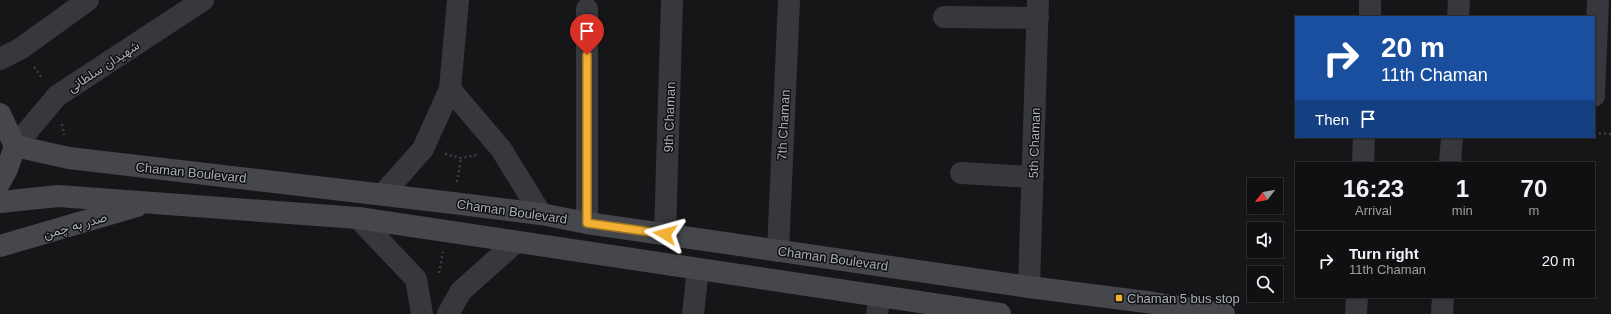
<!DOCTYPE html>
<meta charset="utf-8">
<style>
:root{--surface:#101012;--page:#1e1e20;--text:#f1f3f6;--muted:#9c9d9f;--line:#303032}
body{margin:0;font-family:Helvetica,Vazirmatn,sans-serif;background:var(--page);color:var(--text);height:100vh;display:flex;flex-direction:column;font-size:15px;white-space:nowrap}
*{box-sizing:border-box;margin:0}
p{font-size:13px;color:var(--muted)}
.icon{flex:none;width:22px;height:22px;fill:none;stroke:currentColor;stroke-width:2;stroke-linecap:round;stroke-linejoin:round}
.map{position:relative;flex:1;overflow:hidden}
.side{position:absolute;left:1295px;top:162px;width:300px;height:136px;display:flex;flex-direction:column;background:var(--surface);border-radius:0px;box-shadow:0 1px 3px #0004,0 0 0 1px var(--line)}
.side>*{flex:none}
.hud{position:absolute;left:1295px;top:16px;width:300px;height:122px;border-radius:0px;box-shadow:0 1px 3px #0004,0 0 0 1px var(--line);background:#1a4fa0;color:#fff;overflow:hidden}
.needle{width:26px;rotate:239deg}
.fabs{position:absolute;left:1247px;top:178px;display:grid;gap:8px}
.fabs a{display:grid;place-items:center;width:36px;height:36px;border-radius:0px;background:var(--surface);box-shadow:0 1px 3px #0004,0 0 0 1px var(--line);font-size:20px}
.pin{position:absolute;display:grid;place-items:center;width:34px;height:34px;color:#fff;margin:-41px -17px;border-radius:50% 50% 50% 0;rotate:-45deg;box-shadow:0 0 4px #0007}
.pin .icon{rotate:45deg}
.me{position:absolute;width:44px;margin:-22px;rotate:278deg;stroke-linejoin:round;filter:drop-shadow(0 0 3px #0008)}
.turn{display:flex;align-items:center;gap:14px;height:84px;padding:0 20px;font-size:18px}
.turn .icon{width:52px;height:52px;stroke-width:2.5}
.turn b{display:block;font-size:28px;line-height:34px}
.then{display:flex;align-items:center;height:38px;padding:0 20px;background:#0003;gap:8px;font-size:15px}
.eta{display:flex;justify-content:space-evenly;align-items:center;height:68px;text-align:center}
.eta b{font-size:24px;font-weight:700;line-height:28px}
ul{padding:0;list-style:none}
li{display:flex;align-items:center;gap:12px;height:60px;padding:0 20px;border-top:1px solid var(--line)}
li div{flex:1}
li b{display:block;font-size:15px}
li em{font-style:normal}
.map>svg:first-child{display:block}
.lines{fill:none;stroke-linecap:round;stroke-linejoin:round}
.path{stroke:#3d3f44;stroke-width:2.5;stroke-dasharray:2 3;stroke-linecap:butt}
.minor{stroke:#37383d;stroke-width:22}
.tertiary{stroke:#37383d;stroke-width:22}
.secondary{stroke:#45474d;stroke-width:22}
.route-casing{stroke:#9d7322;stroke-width:10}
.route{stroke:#f2b134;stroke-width:7}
.poi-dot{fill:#f2b134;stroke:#111113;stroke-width:1.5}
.labels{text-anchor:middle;stroke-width:3;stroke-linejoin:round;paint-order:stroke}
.street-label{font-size:13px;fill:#a8adb8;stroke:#111113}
.poi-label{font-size:13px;fill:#a8adb8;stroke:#111113;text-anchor:start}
</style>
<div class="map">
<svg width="1611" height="314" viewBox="0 0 1611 314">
<rect width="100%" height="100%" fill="#161618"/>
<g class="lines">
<path class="path" d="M34 67 43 79
M62 124 64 135
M1594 133 1611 134
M445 154 461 158 477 155
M457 182 461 158
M439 273 443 252"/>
<path class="minor" d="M944 17 1038 18
M1370 17V0
M1458 17 1459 0
M450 89 501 149 541 214
M1594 96 1598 0
M1363 163 1364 137
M1450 163 1452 137
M961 173 1033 177
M383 194 423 149 450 89 458 0
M587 223V9
M665 234 672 0
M778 251 789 0
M1029 287 1038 0
M693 314 698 269
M877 314 880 296
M1356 314 1357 297
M1442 314 1443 297"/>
<path class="tertiary" d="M0 59 20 49 88 0
M15 146 57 96 203 0
M358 218 416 279 422 314
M448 314 461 291 516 242"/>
<path class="secondary" d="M0 114 15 146 7 169 0 182
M15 146 69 158 453 203 541 214 587 223 1029 287 1154 303 1224 314
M0 202 58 196 358 218 1000 314
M0 246 137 206"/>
</g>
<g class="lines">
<g class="route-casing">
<path id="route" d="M587 55V223L665 234"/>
</g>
<use href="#route" class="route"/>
</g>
<rect class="poi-dot" x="1115" y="294" width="8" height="8" rx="2"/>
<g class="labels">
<g class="street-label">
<text transform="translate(103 66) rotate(-33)" y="5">شهیدان سلطانی</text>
<text transform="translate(669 117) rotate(-88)" y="5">9th Chaman</text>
<text transform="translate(783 125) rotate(-87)" y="5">7th Chaman</text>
<text transform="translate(1034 143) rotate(-88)" y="5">5th Chaman</text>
<text transform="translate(191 172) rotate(6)" y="5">Chaman Boulevard</text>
<text transform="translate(512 211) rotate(8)" y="5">Chaman Boulevard</text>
<text transform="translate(75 225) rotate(-16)" y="5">صدر به چمن</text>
<text transform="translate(833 258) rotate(8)" y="5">Chaman Boulevard</text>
</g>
<g class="poi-label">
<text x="1127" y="303">Chaman 5 bus stop</text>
</g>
</g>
</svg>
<div class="fabs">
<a><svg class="needle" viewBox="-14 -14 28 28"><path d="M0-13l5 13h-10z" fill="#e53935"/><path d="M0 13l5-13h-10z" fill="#9c9d9f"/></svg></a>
<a><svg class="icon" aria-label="sound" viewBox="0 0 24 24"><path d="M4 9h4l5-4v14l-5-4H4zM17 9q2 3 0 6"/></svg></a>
<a><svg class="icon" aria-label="search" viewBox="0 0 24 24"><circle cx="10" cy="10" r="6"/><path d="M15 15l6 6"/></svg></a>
</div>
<div class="pin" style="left:587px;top:55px;background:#d93025"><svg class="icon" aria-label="arrive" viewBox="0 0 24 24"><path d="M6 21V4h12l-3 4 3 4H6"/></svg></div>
<svg class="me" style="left:665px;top:234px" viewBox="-20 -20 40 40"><path d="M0-17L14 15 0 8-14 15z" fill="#f2b134" stroke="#fff" stroke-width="4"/></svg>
<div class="hud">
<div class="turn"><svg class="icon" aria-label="right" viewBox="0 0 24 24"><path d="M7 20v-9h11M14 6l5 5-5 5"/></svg><div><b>20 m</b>11th Chaman</div></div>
<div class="then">Then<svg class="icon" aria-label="arrive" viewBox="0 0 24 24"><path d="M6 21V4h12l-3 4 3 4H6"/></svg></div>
</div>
<section class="side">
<div class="eta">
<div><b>16:23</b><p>Arrival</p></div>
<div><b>1</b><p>min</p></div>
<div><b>70</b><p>m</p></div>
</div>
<ul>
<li><svg class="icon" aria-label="right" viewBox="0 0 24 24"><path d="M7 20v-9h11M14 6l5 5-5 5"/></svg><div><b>Turn right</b><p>11th Chaman</p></div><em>20 m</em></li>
</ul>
</section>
</div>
